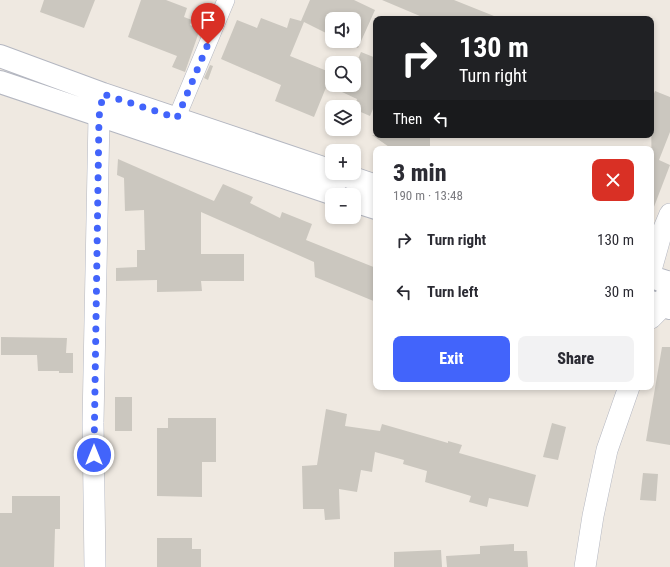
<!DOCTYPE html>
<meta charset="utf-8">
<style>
:root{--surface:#fff;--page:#f2f2f3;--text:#2b2b33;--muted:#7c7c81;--accent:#4264fb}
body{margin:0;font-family:"Roboto Condensed",sans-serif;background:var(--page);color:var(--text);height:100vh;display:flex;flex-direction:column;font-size:15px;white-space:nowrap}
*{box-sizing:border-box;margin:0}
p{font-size:13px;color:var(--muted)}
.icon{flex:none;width:22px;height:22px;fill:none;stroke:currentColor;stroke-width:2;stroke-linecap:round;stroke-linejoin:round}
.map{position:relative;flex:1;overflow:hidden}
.details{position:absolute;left:373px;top:146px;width:281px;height:244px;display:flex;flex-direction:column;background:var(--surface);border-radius:8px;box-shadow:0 2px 6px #0003}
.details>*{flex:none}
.top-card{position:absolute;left:373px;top:16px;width:281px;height:122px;border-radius:8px;box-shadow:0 2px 6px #0003;background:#202124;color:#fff;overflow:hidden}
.fabs{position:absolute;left:325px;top:12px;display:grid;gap:8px}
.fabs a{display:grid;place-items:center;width:36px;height:36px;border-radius:8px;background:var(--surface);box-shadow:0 2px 6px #0003;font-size:20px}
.pin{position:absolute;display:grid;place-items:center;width:34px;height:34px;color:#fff;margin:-41px -17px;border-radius:50% 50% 50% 0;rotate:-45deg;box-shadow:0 0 4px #0007}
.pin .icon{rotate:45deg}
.me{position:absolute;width:44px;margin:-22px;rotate:0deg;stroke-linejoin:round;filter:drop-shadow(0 0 3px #0008)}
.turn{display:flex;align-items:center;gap:14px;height:84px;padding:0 20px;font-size:18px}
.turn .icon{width:52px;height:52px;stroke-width:2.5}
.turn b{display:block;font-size:28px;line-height:34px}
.then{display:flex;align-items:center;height:38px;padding:0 20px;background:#0003;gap:8px;font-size:15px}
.round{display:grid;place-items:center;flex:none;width:42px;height:42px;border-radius:8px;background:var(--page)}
.headline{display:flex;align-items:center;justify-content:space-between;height:68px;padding:0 20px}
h1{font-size:24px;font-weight:800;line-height:30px}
.primary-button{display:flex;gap:8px;margin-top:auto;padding:8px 20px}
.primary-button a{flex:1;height:46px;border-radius:8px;background:var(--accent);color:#fff;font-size:16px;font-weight:800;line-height:46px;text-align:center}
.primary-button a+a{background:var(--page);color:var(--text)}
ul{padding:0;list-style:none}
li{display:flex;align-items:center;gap:12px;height:52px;padding:0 20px}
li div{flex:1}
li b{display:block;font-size:15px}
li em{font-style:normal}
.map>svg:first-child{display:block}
.building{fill:#cbc7bf}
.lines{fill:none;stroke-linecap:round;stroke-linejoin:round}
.minor-casing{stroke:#b4b7c1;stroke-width:18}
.tertiary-casing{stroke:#b4b7c1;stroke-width:22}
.secondary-casing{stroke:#b4b7c1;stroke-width:24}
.minor{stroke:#fff;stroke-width:17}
.tertiary{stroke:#fff;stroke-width:21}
.secondary{stroke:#fff;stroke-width:22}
.route{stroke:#4264fb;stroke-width:7;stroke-dasharray:0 12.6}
</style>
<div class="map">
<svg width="670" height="567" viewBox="0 0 670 567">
<rect width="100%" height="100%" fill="#efe9e1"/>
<path class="building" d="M44 0H95L84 28 40 12Z
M141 0H166L187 8 184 17 192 20 190 25 200 29 185 72 172 67 177 56 128 37Z
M310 0H354L375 10 358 48 344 41H354V19H332V36L304 22 290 56 332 73V85H354V69L361 52 376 58V102L370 116 354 109 357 99 327 85 314 117 275 101 281 85 221 59 237 20 257 28 261 18 287 28 290 18 301 21Z
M382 0H454L499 18 427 19Z
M210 65 213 66 208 80 204 78Z
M655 91 670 97V132L659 160 670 165 652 212 651 101Z
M372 135H430V149H392Z
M118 159 214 201 223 184 253 197 250 203 280 218 282 212 312 224 306 240 376 268V302L315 277 314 262 201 212V254H244V281H201L202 291 157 292V280L116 281V268L137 267V250H145L144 210 125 211 124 178 117 175Z
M1 337 67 338 66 353H73V373H59V371H38L37 355H1Z
M662 347H670V445L646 441Z
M115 397H132V431H115Z
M326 409 347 414 345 426 380 431 382 424 448 443V441L462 445 459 453 536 475 528 507 489 498 487 507 469 502 471 496 425 482 427 471 403 464 404 460 375 452 372 472 361 470 357 492 339 489 340 519 325 520 324 509H303L302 466 317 465Z
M168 418H216V462H202V497L157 496V428H168Z
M552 423 566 427 558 460 543 457Z
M643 473 658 474 656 501 640 500Z
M12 496H60V529H55L54 567H0V513H12Z
M157 538H192V549H201V567H157Z
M514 544V551H527L528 567H447L446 556 480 554V546Z
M441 550 442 567H394V552Z"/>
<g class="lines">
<g class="minor-casing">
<path id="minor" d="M177 117 226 0"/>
</g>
<g class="tertiary-casing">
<path id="tertiary" d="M651 270 660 238 670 214
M651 318 663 306 670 282
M95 567 93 423 99 117 102 98
M585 567 593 516 607 450 629 387"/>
</g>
<g class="secondary-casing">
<path id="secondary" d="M0 56 103 94 332 171
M0 82 337 195
M338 173 376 186
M354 201 376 208
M651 277 670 283
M651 302 670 308"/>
</g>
<use href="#minor" class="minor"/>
<use href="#tertiary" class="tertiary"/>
<use href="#secondary" class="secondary"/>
</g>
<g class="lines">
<path class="route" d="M94 455 99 117 103 94 177 118 208 44"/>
</g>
</svg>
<div class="fabs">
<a><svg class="icon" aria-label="sound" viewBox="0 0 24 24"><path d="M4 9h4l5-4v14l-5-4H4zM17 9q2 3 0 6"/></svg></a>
<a><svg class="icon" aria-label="search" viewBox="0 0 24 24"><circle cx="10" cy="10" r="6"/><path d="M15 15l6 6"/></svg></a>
<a><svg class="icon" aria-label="layers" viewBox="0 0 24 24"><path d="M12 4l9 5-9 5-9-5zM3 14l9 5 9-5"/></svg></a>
<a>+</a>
<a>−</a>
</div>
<div class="pin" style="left:208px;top:44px;background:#d93025"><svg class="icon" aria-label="arrive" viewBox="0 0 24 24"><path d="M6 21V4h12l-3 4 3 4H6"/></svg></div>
<svg class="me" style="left:94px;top:455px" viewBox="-20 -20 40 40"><circle r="17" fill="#4264fb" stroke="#fff" stroke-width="3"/><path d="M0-11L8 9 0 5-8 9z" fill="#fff"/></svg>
<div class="top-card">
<div class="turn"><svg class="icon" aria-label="right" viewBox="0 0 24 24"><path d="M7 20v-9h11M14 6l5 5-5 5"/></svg><div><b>130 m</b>Turn right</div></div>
<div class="then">Then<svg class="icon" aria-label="left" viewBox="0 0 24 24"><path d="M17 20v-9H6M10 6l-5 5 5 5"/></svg></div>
</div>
<section class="details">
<div class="headline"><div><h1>3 min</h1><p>190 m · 13:48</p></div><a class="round" style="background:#d93025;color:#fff"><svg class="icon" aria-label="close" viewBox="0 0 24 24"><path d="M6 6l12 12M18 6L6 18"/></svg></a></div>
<ul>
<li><svg class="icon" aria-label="right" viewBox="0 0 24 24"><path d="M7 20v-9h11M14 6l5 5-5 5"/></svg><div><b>Turn right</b></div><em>130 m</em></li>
<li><svg class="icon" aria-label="left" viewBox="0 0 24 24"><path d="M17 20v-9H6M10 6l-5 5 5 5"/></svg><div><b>Turn left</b></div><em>30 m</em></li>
</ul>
<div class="primary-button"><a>Exit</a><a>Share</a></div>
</section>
</div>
